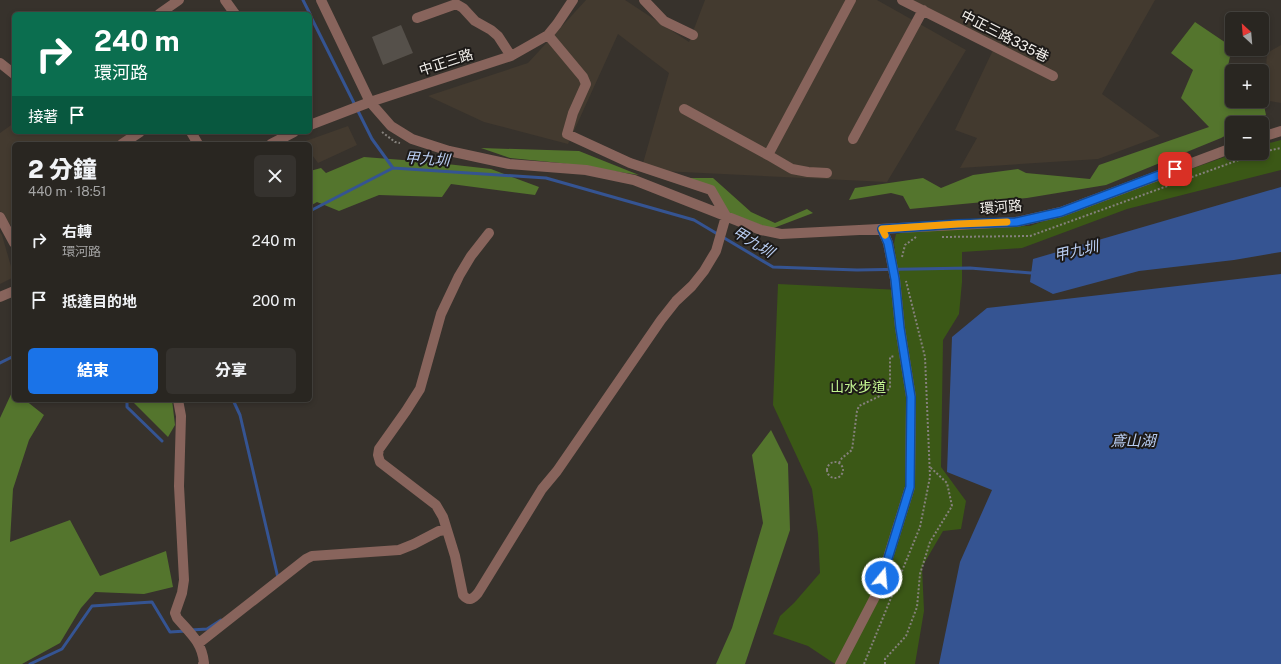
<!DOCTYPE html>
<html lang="zh-TW">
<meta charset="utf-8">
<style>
:root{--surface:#292621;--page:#35322e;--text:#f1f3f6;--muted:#a5a5a5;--line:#45433f;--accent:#1a73e8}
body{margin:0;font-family:"Public Sans","Noto Sans TC",sans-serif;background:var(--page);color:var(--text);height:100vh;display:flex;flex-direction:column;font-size:15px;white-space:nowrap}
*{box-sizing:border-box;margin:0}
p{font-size:13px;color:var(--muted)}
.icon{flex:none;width:22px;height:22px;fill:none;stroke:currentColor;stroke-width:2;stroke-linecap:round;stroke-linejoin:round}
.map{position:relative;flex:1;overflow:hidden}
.drawer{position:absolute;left:12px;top:142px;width:300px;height:260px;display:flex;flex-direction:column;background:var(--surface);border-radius:6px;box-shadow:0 2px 6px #0003,0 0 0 1px var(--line)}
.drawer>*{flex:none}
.banner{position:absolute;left:12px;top:12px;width:300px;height:122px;border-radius:6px;box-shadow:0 2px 6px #0003,0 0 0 1px var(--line);background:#0b6e4f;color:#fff;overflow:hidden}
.needle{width:26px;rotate:334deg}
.buttons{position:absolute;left:1225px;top:12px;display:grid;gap:8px}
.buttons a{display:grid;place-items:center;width:44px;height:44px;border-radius:6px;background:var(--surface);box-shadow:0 2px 6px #0003,0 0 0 1px var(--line);font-size:20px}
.pin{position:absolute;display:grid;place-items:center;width:34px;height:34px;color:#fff;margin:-17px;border-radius:8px;box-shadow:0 2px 6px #0006}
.me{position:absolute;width:44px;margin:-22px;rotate:17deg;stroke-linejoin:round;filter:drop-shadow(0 0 3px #0008)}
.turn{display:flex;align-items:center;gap:14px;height:84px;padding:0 16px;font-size:18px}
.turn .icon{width:52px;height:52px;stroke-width:2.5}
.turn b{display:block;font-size:28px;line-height:34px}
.then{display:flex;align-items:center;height:38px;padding:0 16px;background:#0003;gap:8px;font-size:15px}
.round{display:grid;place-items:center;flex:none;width:42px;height:42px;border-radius:6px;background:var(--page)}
.headline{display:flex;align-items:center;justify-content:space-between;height:68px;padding:0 16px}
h1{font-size:24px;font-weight:800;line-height:30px}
.action{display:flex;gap:8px;margin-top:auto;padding:8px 16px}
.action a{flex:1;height:46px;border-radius:6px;background:var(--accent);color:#fff;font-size:16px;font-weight:800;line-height:46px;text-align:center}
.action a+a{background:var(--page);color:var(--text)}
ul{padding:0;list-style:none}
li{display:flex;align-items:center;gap:12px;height:60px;padding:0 16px}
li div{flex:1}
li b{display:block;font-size:15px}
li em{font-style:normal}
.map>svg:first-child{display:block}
.built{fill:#433a2f}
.green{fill:#3b5816}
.forest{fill:#54752d}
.water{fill:#355492}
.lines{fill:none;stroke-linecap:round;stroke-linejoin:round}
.stream{stroke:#355492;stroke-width:3}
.building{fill:#55504a}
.path{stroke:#85817c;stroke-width:2;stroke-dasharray:2 2;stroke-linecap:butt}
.minor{stroke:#88645c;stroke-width:10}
.route-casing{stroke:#114b97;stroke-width:10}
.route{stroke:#1a73e8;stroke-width:7}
.slow{stroke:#f59e0b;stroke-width:7}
.labels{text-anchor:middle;stroke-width:4;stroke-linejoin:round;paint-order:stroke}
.street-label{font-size:14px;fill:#f3f0ec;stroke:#1d1a18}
.park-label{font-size:14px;fill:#c3f591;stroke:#1d1a18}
.water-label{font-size:15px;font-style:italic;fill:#b8ccf0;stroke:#1d1a18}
</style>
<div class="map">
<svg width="1281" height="664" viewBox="0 0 1281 664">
<rect width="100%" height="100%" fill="#37322c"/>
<path class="built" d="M586 0H625L689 42 705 0H877L966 50 887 182 641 170 669 73 618 34 568 144 484 122 428 96 528 63Z
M910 0H1155L1102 94 1160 136 1098 159 960 168 977 138 955 130 995 46Z
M1281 45V103L1264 100 1267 53Z
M14 123V132H138L123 144H14L13 228 0 211V133Z
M348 126 357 145 318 163 310 152V144H304L303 142Z
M0 232 2 235 14 277 0 284Z"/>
<path class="green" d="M1281 140V170L1127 209 1022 248 962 252V282L959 314 943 340 941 467 966 501 961 529 943 531 922 567 924 611 915 664H835L808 646 773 634 780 616 794 603 820 573 818 534 812 489 773 405 778 284 900 290 894 243 896 234 907 232 951 228 1030 226 1236 153H1262V145Z"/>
<path class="forest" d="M1195 22 1232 47 1228 66 1241 71H1232V101H1262V96L1266 115 1250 123H1232V132L1221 138 1106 185 1027 198 910 209 903 196 891 193 849 200 855 188 923 178 941 188 973 175 1018 169 1026 173 1090 179 1099 165 1209 127 1181 98 1193 70 1171 53Z
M481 148 579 151 639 175 560 163 510 158Z
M364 157 429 162 491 169 539 187 535 195 451 184 442 197 379 195 339 211 317 202 310 206V171L321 168 326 173Z
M690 178H713L751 212 775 223 807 209 813 213 771 229 729 213Z
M13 390 14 400H25L44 415 29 440 13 489 10 542 70 520 100 576 166 551 173 587 144 594 95 592 81 608 60 643 22 664H0V418Z
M133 400H172L175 425 168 437 133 402Z
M771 430 788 464 790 530 745 664H716L732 628 763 523 752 455Z"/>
<path class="water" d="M1281 187V252L1234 260 1139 271 1053 294 1030 282 1033 259Z
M1281 274V664H939L960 562 992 490 947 472 952 337 987 308Z"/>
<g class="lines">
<path class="stream" d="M303 0 310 14
M310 15 372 139 393 168 546 178 694 220 773 267 857 270 970 268 1031 273 1035 272
M310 211 393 168
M0 363 14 356
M127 400V407L162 441
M233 400 240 415 278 578
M191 630 207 629 221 620
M30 664 62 649 92 606 152 602 170 632 186 631"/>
</g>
<path class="building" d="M401 25 413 53 383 65 372 37Z"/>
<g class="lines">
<path class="path" d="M382 132 395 142 400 143
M1262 152 1281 148
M942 237 1030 236 1258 153
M902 257 905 245 916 237
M827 470a8 8 0 1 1 16 0a8 8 0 1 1-16 0Z
M839 463 842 458 852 450 857 411 859 406 884 394 890 388V357L895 356
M864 664 920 527 930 477 925 357 906 281
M885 664V659L906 636 917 607 920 574 930 542 952 506 947 483 930 467"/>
<path class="minor" d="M225 0 235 14
M321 0 370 102 391 126 412 139 449 151 509 164 586 170 634 180 761 230 781 234 1016 222 1061 212 1232 148
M644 0 664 21 693 35
M902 0 1053 76
M159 14 179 0
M417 18 456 4 463 8 475 21 491 30 498 36 511 56
M0 63 14 74
M684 109 768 155 851 0
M310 125 370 102 511 56 548 35 557 24 573 0
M191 132 198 144
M1262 137 1281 131
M853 139 923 10
M122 144 140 132
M271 144 294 132
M768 155 792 169 808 172 827 173
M0 217 14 243
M489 233 471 256 459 276 441 314 420 389 406 411 379 449 378 455 380 462 436 505 443 517 455 556 463 595C469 602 473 599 478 593L542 489 557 471 661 320 676 301 692 286 704 271 716 251 726 216 711 190 630 163 567 134 573 113 586 84 583 77 548 35
M0 297 14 291
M178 400 181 416 179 486 184 580 182 593 175 613 177 618C190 633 202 642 204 663L203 664
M199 643 306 559 312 556 399 550 414 544 439 531 446 530
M840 664 877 593 910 487 911 397 900 328 895 279 888 243 882 229"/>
</g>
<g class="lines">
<g class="route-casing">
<path id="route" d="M882 578 910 487 911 397 900 328 895 279 888 243 882 229 958 224 1016 222 1061 212 1175 169"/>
</g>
<use href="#route" class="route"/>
<path class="slow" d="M885 235 882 229 958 224 1007 222"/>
</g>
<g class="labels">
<g class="street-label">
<text transform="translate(1005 36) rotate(27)" y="5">中正三路335巷</text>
<text transform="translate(446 62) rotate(-18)" y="5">中正三路</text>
<text transform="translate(1001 207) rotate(-5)" y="5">環河路</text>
</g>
<g class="park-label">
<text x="858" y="392">山水步道</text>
</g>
<g class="water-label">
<text transform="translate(427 159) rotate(4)" y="5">甲九圳</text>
<text transform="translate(753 242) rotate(31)" y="5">甲九圳</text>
<text transform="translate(1076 251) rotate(-13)" y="5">甲九圳</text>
<text x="1133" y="446">鳶山湖</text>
</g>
</g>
</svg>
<div class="buttons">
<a><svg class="needle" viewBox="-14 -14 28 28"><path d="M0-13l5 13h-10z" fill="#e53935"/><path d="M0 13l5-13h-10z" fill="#a5a5a5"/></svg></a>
<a>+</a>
<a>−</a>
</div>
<div class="pin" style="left:1175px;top:169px;background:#d93025"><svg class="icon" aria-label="arrive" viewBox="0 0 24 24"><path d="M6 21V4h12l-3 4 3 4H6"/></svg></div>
<svg class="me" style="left:882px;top:578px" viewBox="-20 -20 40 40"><circle r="17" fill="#1a73e8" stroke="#fff" stroke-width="3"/><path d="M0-11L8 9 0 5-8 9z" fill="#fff"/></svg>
<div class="banner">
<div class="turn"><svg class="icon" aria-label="right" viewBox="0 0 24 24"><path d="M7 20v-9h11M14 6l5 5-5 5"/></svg><div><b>240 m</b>環河路</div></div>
<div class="then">接著<svg class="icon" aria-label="arrive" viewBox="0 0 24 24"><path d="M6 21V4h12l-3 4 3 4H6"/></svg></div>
</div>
<section class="drawer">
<div class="headline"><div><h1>2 分鐘</h1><p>440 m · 18:51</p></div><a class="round"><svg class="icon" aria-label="close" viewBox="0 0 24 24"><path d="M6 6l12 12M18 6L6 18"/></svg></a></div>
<ul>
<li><svg class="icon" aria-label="right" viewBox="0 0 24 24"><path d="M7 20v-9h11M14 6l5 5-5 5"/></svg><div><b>右轉</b><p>環河路</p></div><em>240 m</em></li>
<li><svg class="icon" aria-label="arrive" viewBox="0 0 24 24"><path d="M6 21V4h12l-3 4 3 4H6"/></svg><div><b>抵達目的地</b></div><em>200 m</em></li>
</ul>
<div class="action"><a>結束</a><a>分享</a></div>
</section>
</div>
